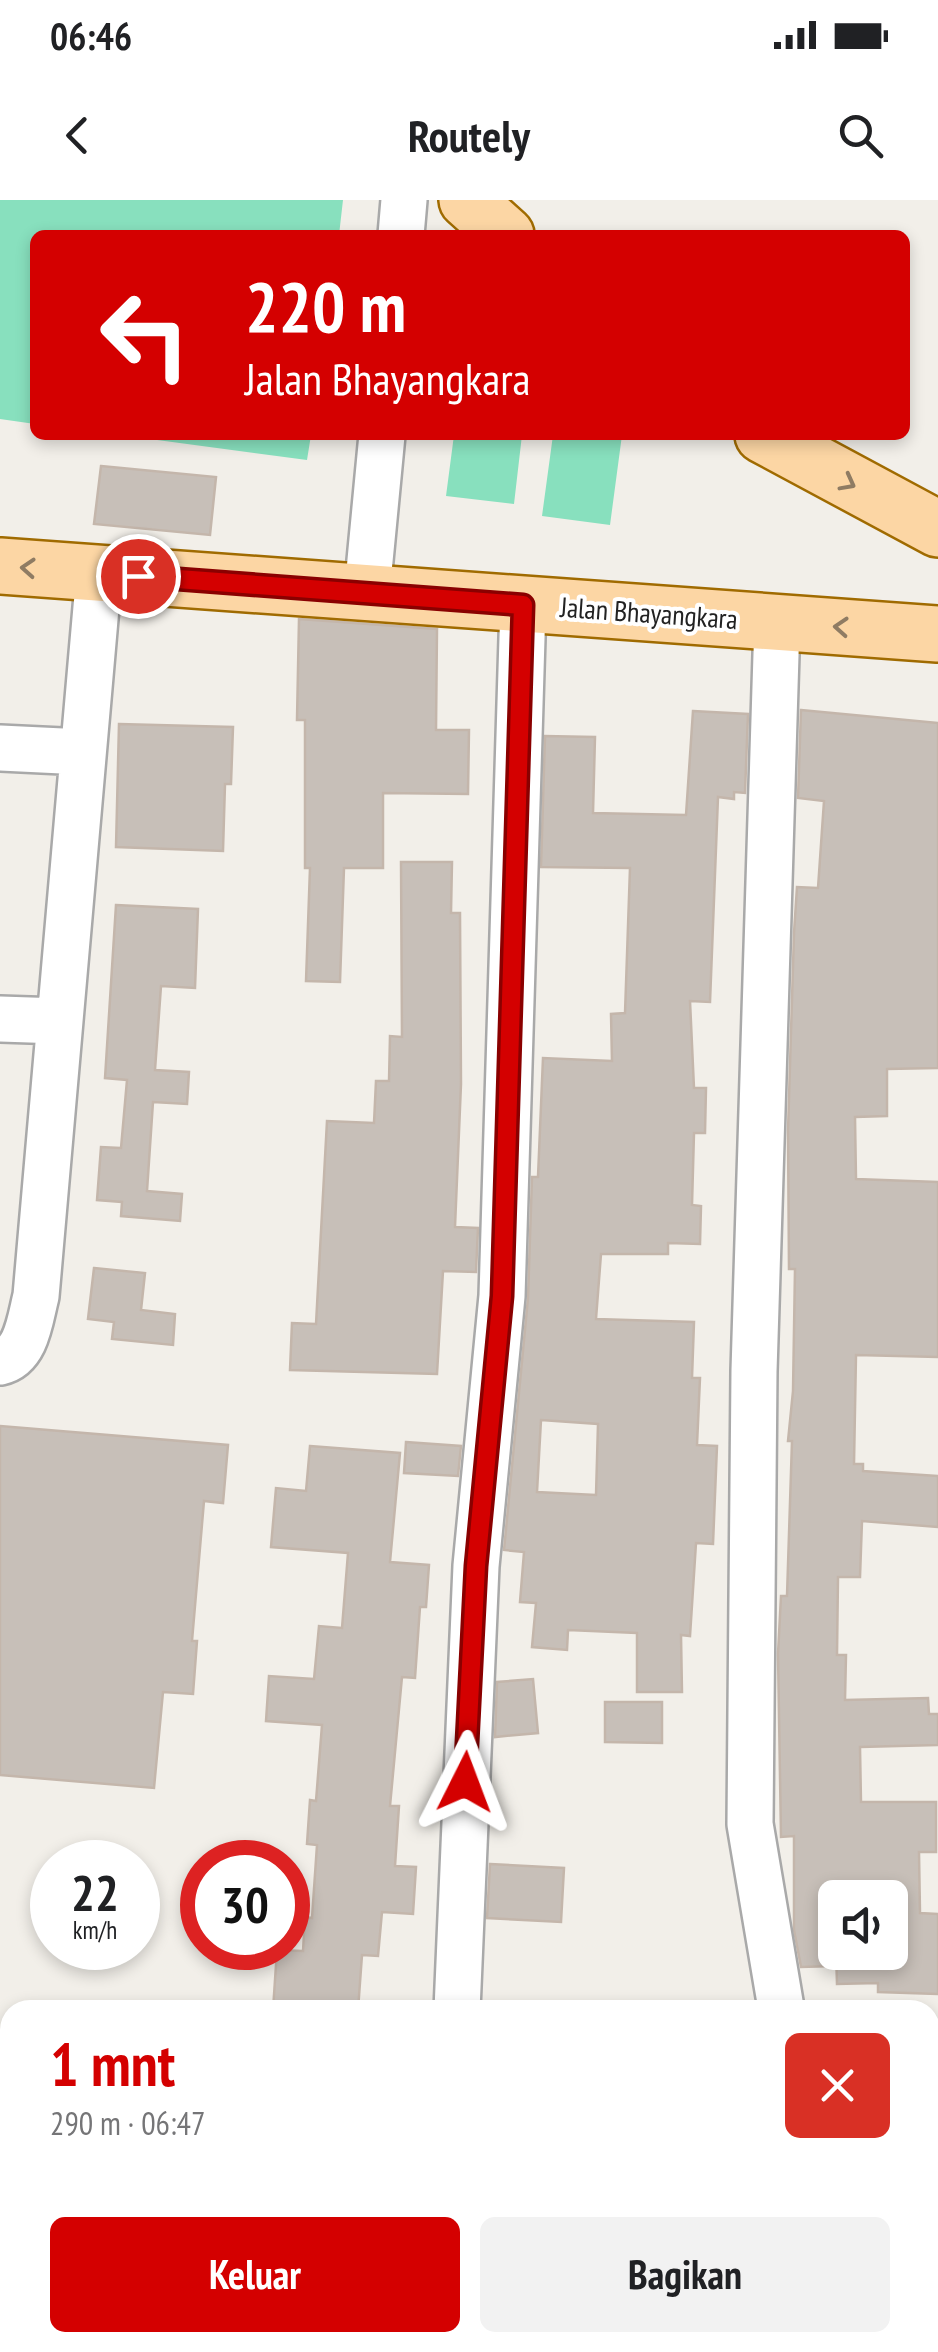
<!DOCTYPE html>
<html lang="id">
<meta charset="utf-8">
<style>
:root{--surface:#fff;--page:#f2f2f2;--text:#202124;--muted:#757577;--accent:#d40000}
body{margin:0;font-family:"PT Sans Narrow",sans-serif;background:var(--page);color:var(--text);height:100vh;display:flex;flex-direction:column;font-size:38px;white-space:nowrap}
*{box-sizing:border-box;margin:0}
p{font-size:32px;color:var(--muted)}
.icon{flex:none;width:55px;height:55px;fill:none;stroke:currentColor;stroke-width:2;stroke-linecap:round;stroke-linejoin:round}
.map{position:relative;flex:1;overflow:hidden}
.details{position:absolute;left:0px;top:1800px;width:940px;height:352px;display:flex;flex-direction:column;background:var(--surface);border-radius:30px 30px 0 0;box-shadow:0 5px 15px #0003}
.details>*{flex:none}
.top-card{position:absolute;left:30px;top:30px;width:880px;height:210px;border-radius:15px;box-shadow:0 5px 15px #0003;background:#d40000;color:#fff;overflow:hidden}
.buttons{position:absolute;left:818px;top:1680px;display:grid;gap:20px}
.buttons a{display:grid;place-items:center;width:90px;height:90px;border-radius:15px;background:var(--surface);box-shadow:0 5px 15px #0003;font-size:50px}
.speed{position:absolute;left:30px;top:1640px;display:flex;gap:20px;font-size:50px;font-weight:700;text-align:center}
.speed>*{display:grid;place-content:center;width:130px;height:130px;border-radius:50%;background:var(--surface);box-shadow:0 5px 15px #0003;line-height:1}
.speed small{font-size:25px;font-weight:400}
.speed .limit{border:15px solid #d22;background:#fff;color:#111}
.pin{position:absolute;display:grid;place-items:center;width:85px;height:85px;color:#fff;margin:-42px;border:5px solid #fff;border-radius:50%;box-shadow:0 2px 10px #0007}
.me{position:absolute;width:110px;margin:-55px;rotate:3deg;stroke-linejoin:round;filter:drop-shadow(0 0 8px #0008)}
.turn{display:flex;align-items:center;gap:35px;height:210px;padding:0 50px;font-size:45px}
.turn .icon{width:130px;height:130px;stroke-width:2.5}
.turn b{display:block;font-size:70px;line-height:85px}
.round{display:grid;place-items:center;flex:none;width:105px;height:105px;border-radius:15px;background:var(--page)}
.summary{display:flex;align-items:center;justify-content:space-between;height:170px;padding:0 50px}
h1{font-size:60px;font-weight:700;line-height:75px;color:var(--accent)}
.button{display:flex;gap:20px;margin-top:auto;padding:20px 50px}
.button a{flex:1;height:115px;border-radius:15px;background:var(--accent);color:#fff;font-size:40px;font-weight:700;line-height:115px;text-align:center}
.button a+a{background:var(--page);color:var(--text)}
.status{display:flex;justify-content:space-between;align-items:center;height:70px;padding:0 50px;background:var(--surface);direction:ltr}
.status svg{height:28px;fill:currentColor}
header{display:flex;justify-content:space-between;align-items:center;height:130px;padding:0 50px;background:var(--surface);font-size:45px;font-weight:700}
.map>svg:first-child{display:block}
.pitch{fill:#88e0be}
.building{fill:#c7bfb8;stroke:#c4b6ab;stroke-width:2.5;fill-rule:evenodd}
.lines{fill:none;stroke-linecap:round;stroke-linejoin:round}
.minor-casing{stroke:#a9a9a9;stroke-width:50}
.major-casing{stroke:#a06b00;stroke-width:60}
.minor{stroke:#fff;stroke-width:45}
.major{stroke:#fcd6a4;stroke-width:55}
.oneway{stroke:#8f7c63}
.route-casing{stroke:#8a0000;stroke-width:25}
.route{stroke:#d40000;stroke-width:18}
.labels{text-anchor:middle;stroke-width:8;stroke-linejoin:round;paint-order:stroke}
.street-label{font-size:28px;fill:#222;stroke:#fff}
</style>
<div class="status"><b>06:46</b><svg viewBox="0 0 49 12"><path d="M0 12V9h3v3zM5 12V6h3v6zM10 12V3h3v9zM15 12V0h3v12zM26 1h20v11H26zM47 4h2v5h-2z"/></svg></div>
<header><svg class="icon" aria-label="back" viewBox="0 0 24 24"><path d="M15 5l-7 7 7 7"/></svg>Routely<svg class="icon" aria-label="search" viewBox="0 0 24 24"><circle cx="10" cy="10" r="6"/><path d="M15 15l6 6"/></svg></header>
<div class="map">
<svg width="938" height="2152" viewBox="0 0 938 2152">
<rect width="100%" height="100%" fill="#f2efe9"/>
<path class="pitch" d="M0 0H343L339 35H35V224L0 219Z
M120 235H311L307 260Z
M454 235H522L514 304 446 296Z
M553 235H622L610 325 542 316Z"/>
<path class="building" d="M101 266 216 277 210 335 94 324Z
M299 419 437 429 436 530H469L468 594 383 593V668H344L340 782 306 781 310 668H305V520H297Z
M801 510 938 523V868L887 869V916L855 917 856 979 938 982V1157L856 1155 854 1264H863V1271L938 1276V1327L862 1321 860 1377H838L837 1455H846L845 1500 928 1498 929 1514H938V1545L860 1547 861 1602H936V1652H919L920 1713 938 1714V1794L878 1792V1783L837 1784 836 1752H890V1698H835V1766L801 1767 794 1730V1636L781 1637 778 1454 781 1396H787L792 1241H788L793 1191 795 1069H789L788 931 794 733 797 687 818 688 824 601 798 598Z
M693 511 748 514 745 593 734 592V599L718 597 710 802 690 801 694 888H706L705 933H694L692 1005 701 1006 700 1044 668 1043V1054H601L596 1119 694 1122 692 1178H700L697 1245 717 1246 713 1344 696 1343 690 1436 681 1435 682 1492H637V1433L568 1430 567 1450 532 1447 536 1403 520 1402 524 1352 504 1350 528 1098 532 977H538L543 858 612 861 611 814 625 813 630 668 541 667 545 536 595 537 593 613 686 615ZM541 1220 598 1224 596 1295 537 1292Z
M119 524 233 527 231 584H225L223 651 116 647Z
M401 662H452L451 713H460L461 884 455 1027 478 1028 476 1072 443 1071 437 1174 290 1170 292 1123 316 1124 327 921 374 923 376 881H389L390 836 402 837Z
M116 705 198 709 195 788 161 786 155 870 189 872 187 904 153 902 147 991 182 994 180 1021 121 1016 122 1002 97 1000 101 947 121 948 127 880 105 878Z
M94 1068 145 1073 141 1110 175 1114 173 1145 112 1139 114 1122 88 1119Z
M0 1226 228 1245 223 1303 204 1301 192 1441H197L193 1494 163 1492 154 1588 0 1575Z
M406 1242 461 1246 458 1276 404 1273Z
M310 1246 400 1253 390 1362 429 1365 426 1407H420L415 1478 402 1477 390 1606H399L395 1666 416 1667 413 1714 382 1712 378 1756 362 1755 358 1810H273L277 1750 303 1751 305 1717 312 1718 317 1645 307 1644 310 1600 316 1601 322 1525 266 1521 269 1476 314 1479 319 1426 342 1428 348 1353 271 1347 276 1288 306 1291Z
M533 1479 538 1533 495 1537 497 1482Z
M605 1502H662V1543L605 1542Z
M490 1664 564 1668 561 1722 487 1718Z"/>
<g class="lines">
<g class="minor-casing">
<path id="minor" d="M401 35 404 0
M367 392 382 235
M777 422 754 1171 750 1624 781 1808
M0 548 83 552
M0 819 60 821
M0 1162C27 1156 30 1119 36 1096L99 373
M457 1810 476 1366 502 1096 523 405
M584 2152 587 2142"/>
</g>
<g class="major-casing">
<path id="major" d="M467 0 506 35
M763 235 938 329
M0 366 938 434"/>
</g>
<use href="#minor" class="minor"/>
<use href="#major" class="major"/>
</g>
<defs><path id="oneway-chevron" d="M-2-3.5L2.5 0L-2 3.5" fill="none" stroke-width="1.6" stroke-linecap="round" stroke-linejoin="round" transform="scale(2.5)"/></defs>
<g class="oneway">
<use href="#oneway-chevron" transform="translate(848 283) rotate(28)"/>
<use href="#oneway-chevron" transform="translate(28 368) rotate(-176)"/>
<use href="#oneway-chevron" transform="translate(841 427) rotate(-176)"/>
</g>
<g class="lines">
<g class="route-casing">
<path id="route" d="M138 376 523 405 502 1096 476 1366 465 1582"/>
</g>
<use href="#route" class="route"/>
</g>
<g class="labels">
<g class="street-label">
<text transform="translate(649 413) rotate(4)" y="10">Jalan Bhayangkara</text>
</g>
</g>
</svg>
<div class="buttons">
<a><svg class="icon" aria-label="sound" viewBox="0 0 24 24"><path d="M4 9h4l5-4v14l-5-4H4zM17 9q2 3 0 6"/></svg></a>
</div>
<div class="speed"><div>22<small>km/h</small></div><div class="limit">30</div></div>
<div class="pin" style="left:138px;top:376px;background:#d93025"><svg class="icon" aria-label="arrive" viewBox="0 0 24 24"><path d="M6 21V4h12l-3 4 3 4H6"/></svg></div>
<svg class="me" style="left:465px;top:1582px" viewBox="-20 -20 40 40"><path d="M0-17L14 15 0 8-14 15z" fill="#d40000" stroke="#fff" stroke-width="4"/></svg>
<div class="top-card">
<div class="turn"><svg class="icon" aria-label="left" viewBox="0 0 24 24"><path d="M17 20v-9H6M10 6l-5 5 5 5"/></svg><div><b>220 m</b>Jalan Bhayangkara</div></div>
</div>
<section class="details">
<div class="summary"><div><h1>1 mnt</h1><p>290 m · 06:47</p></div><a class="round" style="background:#d93025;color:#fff"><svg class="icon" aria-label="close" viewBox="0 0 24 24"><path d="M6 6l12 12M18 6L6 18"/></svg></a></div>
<div class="button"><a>Keluar</a><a>Bagikan</a></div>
</section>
</div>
